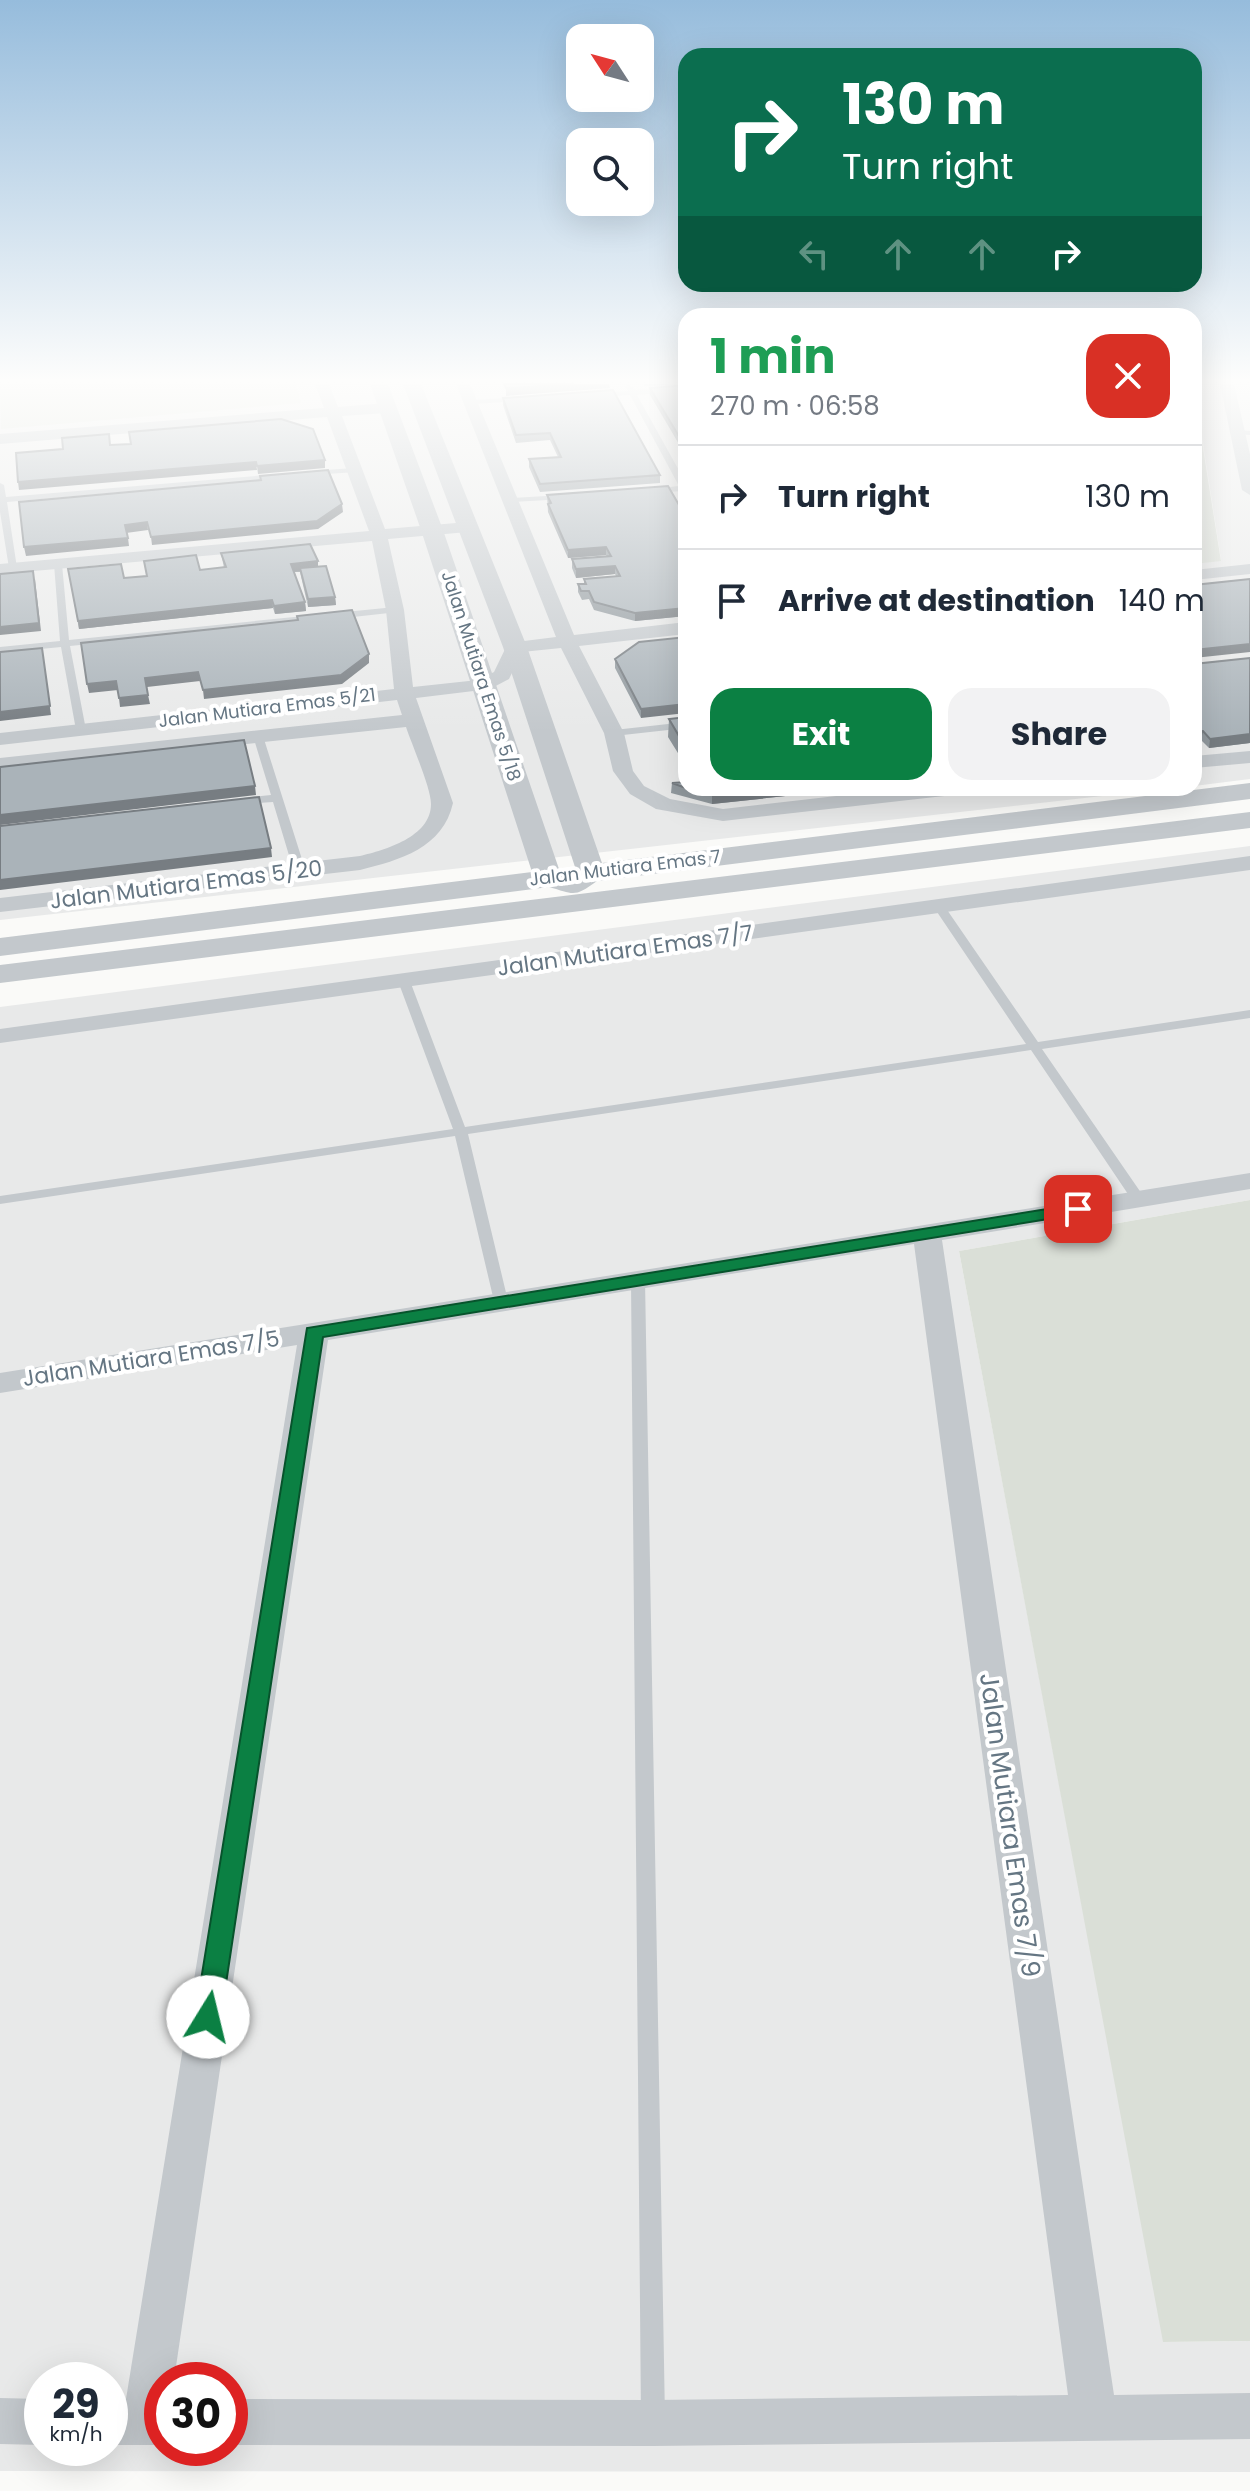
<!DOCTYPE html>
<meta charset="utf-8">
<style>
:root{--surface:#fff;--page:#f2f2f3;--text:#1f2937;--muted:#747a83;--line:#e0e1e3;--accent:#0b8043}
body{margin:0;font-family:Poppins,sans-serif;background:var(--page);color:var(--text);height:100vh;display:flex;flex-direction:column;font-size:30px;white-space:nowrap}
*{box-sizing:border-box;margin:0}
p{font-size:26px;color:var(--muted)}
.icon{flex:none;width:44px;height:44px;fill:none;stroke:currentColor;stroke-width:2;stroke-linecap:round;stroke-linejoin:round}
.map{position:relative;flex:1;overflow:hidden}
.drawer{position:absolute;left:678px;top:308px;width:524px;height:488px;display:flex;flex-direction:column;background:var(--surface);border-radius:24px;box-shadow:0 8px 32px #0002}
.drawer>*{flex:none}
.banner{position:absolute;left:678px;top:48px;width:524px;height:244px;border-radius:24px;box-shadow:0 8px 32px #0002;background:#0b6e4f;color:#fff;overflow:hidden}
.needle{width:52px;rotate:306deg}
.buttons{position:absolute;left:566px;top:24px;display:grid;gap:16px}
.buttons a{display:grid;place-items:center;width:88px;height:88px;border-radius:16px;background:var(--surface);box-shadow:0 8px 32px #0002;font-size:40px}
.speed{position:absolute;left:24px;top:2362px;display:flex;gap:16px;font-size:40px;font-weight:700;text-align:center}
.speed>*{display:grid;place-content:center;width:104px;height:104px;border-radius:50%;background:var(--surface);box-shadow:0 8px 32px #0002;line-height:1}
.speed small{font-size:20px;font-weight:400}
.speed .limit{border:12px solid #d22;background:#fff;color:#111}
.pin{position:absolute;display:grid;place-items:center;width:68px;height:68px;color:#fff;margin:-34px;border-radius:16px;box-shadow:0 4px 12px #0006}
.me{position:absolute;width:88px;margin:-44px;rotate:9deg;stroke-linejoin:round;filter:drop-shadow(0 0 6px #0008)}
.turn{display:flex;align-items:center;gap:28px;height:168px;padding:0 32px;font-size:36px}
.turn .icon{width:104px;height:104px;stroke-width:2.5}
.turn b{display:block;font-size:56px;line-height:68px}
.lanes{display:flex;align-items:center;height:76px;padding:0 32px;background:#0003;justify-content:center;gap:40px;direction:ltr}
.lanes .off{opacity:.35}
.round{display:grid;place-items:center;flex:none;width:84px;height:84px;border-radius:24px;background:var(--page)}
.overview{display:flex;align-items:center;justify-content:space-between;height:136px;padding:0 32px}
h1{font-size:48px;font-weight:700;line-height:60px;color:#1e9e55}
.button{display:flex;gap:16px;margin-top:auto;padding:16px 32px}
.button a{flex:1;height:92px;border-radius:24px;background:var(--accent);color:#fff;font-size:32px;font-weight:700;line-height:92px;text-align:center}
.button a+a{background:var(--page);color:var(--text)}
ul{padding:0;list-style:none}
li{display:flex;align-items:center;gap:24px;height:104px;padding:0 32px;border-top:2px solid var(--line)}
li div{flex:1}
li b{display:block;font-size:30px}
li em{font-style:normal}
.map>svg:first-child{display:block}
.built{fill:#e8e9e9;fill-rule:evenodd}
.green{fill:#dadfd7}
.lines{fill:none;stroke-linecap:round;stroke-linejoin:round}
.service{fill:#c3c8cc;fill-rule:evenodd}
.minor{fill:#c3c8cc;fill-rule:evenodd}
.tertiary{fill:#c3c8cc;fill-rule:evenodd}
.wall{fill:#929a9f}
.shaded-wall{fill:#777d82}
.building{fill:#aab3b9;stroke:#777d82;stroke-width:2}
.route{fill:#0b8043;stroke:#07532c;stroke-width:2}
.labels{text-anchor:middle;stroke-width:8;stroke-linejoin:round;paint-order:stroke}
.far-street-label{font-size:18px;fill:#657683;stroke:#fff}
.street-label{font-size:22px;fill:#657683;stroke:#fff}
.near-street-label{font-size:26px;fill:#657683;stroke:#fff}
</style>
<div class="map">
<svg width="1250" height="2491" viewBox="0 0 1250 2491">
<rect width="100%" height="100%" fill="#fafaf8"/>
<path class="built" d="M0 384H686V788H1173L0 920Z
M1194 384H1250V779L1194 786V564L1221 560Z
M1250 846V1200L959 1251 1164 2342 1250 2341V2472L0 2471V1007ZM42 2380H110V2448H42ZM162 2380H230V2448H162Z"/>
<path class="green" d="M0 384H296L301 403 1 429Z
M1194 392 1221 561 1194 564Z
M1250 1200V2341L1163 2342 959 1251Z"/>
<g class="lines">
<path class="service" d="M629 384 635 390 686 387V391L637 395 686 483V493L682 491 652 493 648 491 652 489 679 486 630 395 597 397 593 395 597 393 628 391 625 386Z
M521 397 525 399 524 401 473 404 469 402 473 400Z
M1238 430 1250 431V435L1235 434V430Z
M354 468H357V472L311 475 307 473 311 471Z
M279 474 283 476 282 478 7 502 17 568 13 571 9 568 0 512V483L4 485 6 497Z
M563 495 567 497 566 499 512 502 508 500 512 498Z
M58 561 62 564 69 640 314 615 319 618 314 621 70 646 86 730 81 733 76 730 61 647 0 653V647L60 641 54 564Z
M395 607 398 608V612L335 619 330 616 335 613Z
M686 722V728L614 736 609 733 614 730Z
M258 733 263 736 306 872 304 874 300 875 294 872 273 802 243 804 238 801 243 798 271 795 253 736Z
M939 903 943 904 1038 1042 1250 1010V1018L1042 1049 1146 1200 1144 1203H1134L1031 1050 468 1134 508 1301 501 1306 494 1301 455 1136 0 1204V1196L453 1129 398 981 404 977 410 981 465 1127 1026 1044 933 906Z
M638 1275 645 1280 665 2419 661 2427 653 2431 645 2427 641 2419 631 1280Z"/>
<path class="minor" d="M315 384H329L338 407 386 403 394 408 386 413 342 416 385 529 468 522 476 527 468 532 388 539 404 610 413 687 478 680 494 672 508 643 556 637 456 384H470L574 635 686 622V634L579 646 624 733 633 771 644 786 670 799 723 809 906 788H972L962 794 723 821 656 809 630 794 613 771 604 733 561 648 522 652 509 679 490 689 416 698 453 803C443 848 400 860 360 870L0 912V898L360 856C385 850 431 837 431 804 431 788 412 745 406 727L0 770V758L402 715 397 700 0 745V733L394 689 386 610 372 541 0 574V564L369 531 327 417 0 444V434L324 408Z
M1220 384H1234L1250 454V495L1242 490Z
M1250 564V574L1194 580V570Z
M1250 751V763L1194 768V756Z
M1250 856V870L0 1043V1029Z
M1250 1173V1189L942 1240 1114 2395 1250 2393V2439L653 2446 230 2445V2399L653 2400 1068 2395 914 1244 328 1340 174 2380H162V2445H110V2399H126L297 1345 0 1393V1373Z
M0 2398 42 2399V2445L0 2444Z"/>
<path class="tertiary" d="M370 384H388L443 530 559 869 575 867 503 647 403 384H421L527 647 602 863 1250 783V799L597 881C574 898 574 894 549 887L0 956V938L532 872 421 530Z
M1250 812V828L0 983V965Z"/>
</g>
<path class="wall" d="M643 384H682L645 386Z
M686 385V456L650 395V388Z
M503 398 660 475V483L540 492 529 467V459L558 457 550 440 516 443 503 405Z
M547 495 686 517V616L635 621 594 610 589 599 582 600 578 592V584H584V579L616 576 615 574 576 578 572 568V559L607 557 606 555 568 558 548 512Z
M221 553 318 566 335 597 336 605 308 607 300 572H294L305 602 306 611 275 614 273 608 79 629 68 569 124 578 147 576 144 561 200 570 224 568Z
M686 637 641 718 615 668V659Z
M1250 658V743L1209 748 1201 740 1194 741Z
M686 717V766L668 737 669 719Z
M672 783 686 788H860L712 804 671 793Z"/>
<path class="shaded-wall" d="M574 384H609L610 388 506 396V388Z
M325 460V468L258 474 257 466Z
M256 462 257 470 19 490 18 482Z
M342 504 343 512 318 529 152 545 151 537Z
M147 522 148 530 126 533 125 525Z
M128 538 129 546 26 556 24 547Z
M606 547V555L568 558V550Z
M318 561V570L292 572 291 564Z
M615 566V574L576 578V569Z
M35 579 41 631 0 635V627Z
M335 597 336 605 308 607V599Z
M272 600 273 608 79 629 78 621Z
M305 602 306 611 275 614 274 606Z
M686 608V616L635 621V613Z
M1250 644V652L1194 658V650Z
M369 654V663L342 684 204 699 203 690Z
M43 656 51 715 0 721V712Z
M198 672 200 681 147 687 145 678Z
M116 681 118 690 89 693 87 684Z
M148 695 150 704 120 707 119 698Z
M686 704V713L641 718V709Z
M1203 731 1201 740 1194 741V732Z
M1250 734V743L1209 748 1210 739Z
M255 786 256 795 0 825V815Z
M776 788H860L712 804V795Z
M271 848 272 857 0 890V880Z"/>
<path class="building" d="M504 384H574L506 388Z
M686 385V448L650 388Z
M613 390 660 475 540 484 529 459 561 457 550 433 516 435 503 398Z
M281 419 313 429 325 460 257 466 256 462 18 482 16 453 63 449 62 438 109 434 110 445 131 444 129 432Z
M328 470 342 504 317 521 151 537 147 522 125 525 128 538 24 547 19 502 261 480 260 476Z
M668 486 686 517V608L635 613 594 602 589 591H581L578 584H586L584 579 620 576 615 566 576 569 572 559 611 556 606 547 568 550 548 504 551 503 547 495Z
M310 544 318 561 291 564 305 602 274 606 272 600 78 621 68 569 121 564 124 578 147 576 144 561 196 555 200 570 226 567 221 553Z
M326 566 335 597 308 599 300 568Z
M33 571 39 623 0 627V574Z
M1250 579V644L1194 650V585Z
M352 610 369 654 341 675 203 690 198 672 145 678 148 695 119 698 116 681 87 684 81 643 298 620 297 616Z
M686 637V704L641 709 615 659 639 642Z
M42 648 50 706 0 712V652Z
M1250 658V734L1210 739 1203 731 1194 732V664Z
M686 717V748L669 719Z
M244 740 255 786 0 815V767Z
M686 782V788L672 783Z
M688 788H776L712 795Z
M259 797 271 848 0 880V826Z"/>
<linearGradient id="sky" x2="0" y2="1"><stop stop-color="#96bcdc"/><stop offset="0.52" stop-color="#fdfdfc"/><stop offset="1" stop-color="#fdfdfc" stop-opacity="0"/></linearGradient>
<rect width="1250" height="732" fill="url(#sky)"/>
<path class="route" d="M1078 1204 1085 1206 1087 1209 1085 1213 323 1337 221 2017 217 2025 208 2029 199 2025 195 2017 307 1328Z"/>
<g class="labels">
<g class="far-street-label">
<text transform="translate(481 676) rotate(72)" y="6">Jalan Mutiara Emas 5/18</text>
<text transform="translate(267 708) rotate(-7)" y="6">Jalan Mutiara Emas 5/21</text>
<text transform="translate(625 868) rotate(-7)" y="6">Jalan Mutiara Emas 7</text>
</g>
<g class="street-label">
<text transform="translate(186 884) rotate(-7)" y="8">Jalan Mutiara Emas 5/20</text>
<text transform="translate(625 950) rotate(-8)" y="8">Jalan Mutiara Emas 7/7</text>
<text transform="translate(151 1358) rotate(-9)" y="8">Jalan Mutiara Emas 7/5</text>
</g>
<g class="near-street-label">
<text transform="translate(1010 1825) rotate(82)" y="9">Jalan Mutiara Emas 7/9</text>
</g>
</g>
</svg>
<div class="buttons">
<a><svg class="needle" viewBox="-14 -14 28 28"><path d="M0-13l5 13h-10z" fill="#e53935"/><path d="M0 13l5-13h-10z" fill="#747a83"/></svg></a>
<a><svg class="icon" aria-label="search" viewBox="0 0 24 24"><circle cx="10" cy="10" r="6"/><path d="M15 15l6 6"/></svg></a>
</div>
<div class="speed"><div>29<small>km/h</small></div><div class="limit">30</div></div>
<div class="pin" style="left:1078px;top:1209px;background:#d93025"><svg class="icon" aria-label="arrive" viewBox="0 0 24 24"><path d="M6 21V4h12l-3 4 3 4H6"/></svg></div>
<svg class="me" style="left:208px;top:2017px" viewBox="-20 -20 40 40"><circle r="19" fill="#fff"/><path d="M0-13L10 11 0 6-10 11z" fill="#0b8043"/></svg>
<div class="banner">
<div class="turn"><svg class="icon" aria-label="right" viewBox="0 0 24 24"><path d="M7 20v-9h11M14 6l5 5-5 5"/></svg><div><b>130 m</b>Turn right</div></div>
<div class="lanes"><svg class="icon off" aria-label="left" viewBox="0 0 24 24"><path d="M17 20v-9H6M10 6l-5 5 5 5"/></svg><svg class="icon off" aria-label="ahead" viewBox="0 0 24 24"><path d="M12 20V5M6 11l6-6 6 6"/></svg><svg class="icon off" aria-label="ahead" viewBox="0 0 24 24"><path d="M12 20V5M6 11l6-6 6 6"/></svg><svg class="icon" aria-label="right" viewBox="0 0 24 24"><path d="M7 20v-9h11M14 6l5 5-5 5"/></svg></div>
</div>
<section class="drawer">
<div class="overview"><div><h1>1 min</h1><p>270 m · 06:58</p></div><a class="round" style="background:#d93025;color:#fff"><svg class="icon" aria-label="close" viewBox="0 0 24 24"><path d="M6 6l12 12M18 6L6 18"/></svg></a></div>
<ul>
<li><svg class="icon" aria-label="right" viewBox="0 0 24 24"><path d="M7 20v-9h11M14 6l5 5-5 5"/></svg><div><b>Turn right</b></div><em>130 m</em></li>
<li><svg class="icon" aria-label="arrive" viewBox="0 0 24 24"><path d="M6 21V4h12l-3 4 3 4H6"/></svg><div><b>Arrive at destination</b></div><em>140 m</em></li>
</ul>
<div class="button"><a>Exit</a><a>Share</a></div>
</section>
</div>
